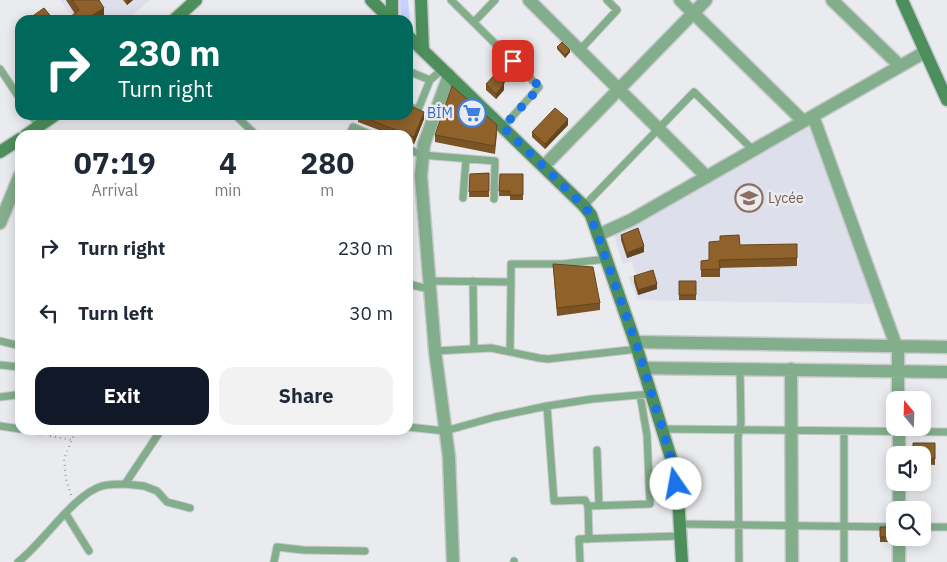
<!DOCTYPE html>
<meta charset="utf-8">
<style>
:root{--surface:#fff;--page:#f2f2f3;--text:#1f2937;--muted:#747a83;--accent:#111827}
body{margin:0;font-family:"IBM Plex Sans",sans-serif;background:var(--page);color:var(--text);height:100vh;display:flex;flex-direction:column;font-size:19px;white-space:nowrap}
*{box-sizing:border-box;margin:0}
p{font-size:16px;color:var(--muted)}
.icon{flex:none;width:28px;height:28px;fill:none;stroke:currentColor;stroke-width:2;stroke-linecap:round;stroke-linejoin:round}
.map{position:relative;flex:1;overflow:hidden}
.drawer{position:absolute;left:15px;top:130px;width:398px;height:305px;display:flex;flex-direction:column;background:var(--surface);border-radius:15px;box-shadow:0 2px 12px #0003}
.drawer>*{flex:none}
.top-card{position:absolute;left:15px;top:15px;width:398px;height:105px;border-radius:15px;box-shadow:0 2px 12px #0003;background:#00695c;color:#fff;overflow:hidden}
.needle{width:32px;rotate:341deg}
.tools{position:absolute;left:886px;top:391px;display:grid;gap:10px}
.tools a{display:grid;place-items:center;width:45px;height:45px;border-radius:10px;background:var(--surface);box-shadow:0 2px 12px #0003;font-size:25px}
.pin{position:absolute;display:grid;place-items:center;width:42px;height:42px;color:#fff;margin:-21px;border-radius:10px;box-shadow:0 2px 8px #0006}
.me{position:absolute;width:55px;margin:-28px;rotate:348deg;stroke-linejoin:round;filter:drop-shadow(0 0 4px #0008)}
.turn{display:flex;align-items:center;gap:18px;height:105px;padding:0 20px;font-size:22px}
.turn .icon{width:65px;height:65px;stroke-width:2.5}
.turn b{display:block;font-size:35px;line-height:42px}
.eta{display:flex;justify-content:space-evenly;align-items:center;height:85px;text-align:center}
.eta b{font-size:30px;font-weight:700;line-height:35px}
.button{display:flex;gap:10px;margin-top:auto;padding:10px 20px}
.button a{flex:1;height:58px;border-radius:15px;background:var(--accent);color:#fff;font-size:20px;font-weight:700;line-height:58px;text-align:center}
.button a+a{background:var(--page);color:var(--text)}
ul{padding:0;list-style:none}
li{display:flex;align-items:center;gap:15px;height:65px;padding:0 20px}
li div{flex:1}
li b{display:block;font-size:19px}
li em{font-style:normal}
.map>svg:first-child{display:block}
.built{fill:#dde0eb}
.green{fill:#c6d1ff}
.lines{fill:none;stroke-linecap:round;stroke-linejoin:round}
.lane-casing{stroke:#c7c8cb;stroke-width:9}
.street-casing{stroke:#c7c8cb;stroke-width:15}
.secondary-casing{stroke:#c7c8cb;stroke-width:15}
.path{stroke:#9e9fa2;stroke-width:2;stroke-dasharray:1 4;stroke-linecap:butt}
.lane{stroke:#83ae8b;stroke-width:7}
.street{stroke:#83ae8b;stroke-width:12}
.secondary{stroke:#4d8f5c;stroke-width:12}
.wall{fill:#7b5426}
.shaded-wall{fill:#64451f}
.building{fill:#8f622c;stroke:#64451f}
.route{stroke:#1a73e8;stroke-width:9;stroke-dasharray:0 16.2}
.labels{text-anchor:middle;stroke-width:5;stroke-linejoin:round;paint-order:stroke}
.shop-label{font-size:14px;fill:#366cbe;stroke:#eaebef;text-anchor:end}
.education-label{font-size:14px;fill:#785e54;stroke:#eaebef;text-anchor:start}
</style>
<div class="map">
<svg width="947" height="562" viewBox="0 0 947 562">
<rect width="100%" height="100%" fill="#eaebef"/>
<path class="built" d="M60 0H150L127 20H74Z
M811 126 875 304 637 300 628 276 636 275 631 261 623 264 614 236Z"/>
<path class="green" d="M400 0H408L410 23 408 20 401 17Z"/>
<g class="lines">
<g class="lane-casing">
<path id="lane" d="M451 0 539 87 503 127
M474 22 495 0
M579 51 617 10 607 0
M0 69 20 99
M408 71 430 80 418 110 408 106
M430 80 443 69
M31 115 39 126
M235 115 256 135
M349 135 353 127 372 135
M408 149 422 155 495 161 494 199
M463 198 466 159
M584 206 694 92 753 150
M429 281 511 282V264H562L607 259
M473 281 474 349
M408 284 429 289
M0 341 20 346
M435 351 491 348 539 358 548 359 638 349
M510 352 511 282
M0 365 20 367
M0 397 16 395
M547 406 554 501 585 500 588 506
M0 426 20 429
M408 427 445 431 495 417 547 406 592 399 651 394
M662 429 947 432
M31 430 41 431
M844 431V562
M597 450 599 506
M125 484 144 486 157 491 167 502 190 508
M66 514 89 551
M680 524 895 527
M922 527H947
M589 539 588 506 650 504 647 435 640 395
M514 561V562
M18 562C44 542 74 494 102 486 110 484 117 484 125 484L161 430
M274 562 277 547 303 550 365 551
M580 562 579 539 681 536
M739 562 738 437 741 423 740 368"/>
</g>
<g class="street-casing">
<path id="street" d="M529 0 707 177
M680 0 803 121
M832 0 900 66
M449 75 424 144 421 176 435 351 449 457 453 562
M813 116 898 351V400
M544 166 706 0
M0 223 20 175
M598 235 631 220 925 52
M635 342 947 347
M643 368 947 372
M791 369 792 562
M899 428V455
M899 482V510
M899 562V538"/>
</g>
<g class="secondary-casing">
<path id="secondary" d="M371 0 391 20
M421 0 423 50
M902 0 947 100
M174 20 196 0
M392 20V0
M408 36 584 206 591 215 635 342 671 458 678 495 682 562
M26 135 55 115
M0 152 20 139"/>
</g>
<path class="path" d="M50 436 72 440
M71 495 66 479 64 459 76 430"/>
<use href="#lane" class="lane"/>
<use href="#street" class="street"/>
<use href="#secondary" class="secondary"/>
</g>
<path class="wall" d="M66 0H99L104 18 75 14Z
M123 0H133L127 5Z
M557 47 570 52 565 58 557 49Z
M505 82 504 84V90L496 99 486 90V84Z
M358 115 424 119 414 144 408 141V135H392L358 122Z
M568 125 545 149 532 137V132Z
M497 133 495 154 435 142V135Z
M489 173V197H469L470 174Z
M500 174H523V200H510V196H499Z
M621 235 644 252 627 258 621 240Z
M740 245 797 258V266L720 268V277H701V261L709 260Z
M553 264 600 303V310L557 316Z
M634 276 657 289 638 295 634 282Z
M679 281H696V300H679Z
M935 443V465L922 464V455Z
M880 527 894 532 891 542H880Z"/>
<path class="shaded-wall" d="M127 0H133L127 5Z
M104 8V18L101 20H85Z
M570 50V52L565 58V55Z
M409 70V77L408 80V73Z
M505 77V82L501 86V81Z
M504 84V90L496 99V94Z
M424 112V119L414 144V137Z
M568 119V125L545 149V144Z
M644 246V252L627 258V253Z
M657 284V289L638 295V290Z
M894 527V532L891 542V537Z"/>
<path class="building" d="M72 0H99L104 8 85 20H66L79 10Z
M44 8 54 20H27Z
M562 42 570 50 565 55 557 47Z
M498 71 505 77 501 81 504 84 496 94 486 84Z
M452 86 497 125 495 146 435 135Z
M408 105 424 112 414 137 358 115H408Z
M555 108 568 119 545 144 532 132Z
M489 173V191L469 192 470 174Z
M500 174H523V195H510V191H499Z
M638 228 644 246 627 253 621 235Z
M739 235 740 245 797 244V258L719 260 720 269 701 270V261L709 260V242L720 241V236Z
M553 264 593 267 600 303 557 308Z
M653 270 657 284 638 290 634 276Z
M679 281H696V295H679Z
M913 443H935V459H922V455H913Z
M880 527H894L891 537H880Z"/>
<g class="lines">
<path class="route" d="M513 61 540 87 503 127 584 206 590 214 638 349 671 458 676 484"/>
</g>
<defs>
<g id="supermarket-ring" transform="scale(1.4375)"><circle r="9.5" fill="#eaebef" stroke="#3f7fe0" stroke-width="1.5"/><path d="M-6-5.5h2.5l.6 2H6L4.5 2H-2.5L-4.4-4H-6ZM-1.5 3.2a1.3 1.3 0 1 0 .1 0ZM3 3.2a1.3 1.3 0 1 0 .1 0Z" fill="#3f7fe0"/></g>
<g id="school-ring" transform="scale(1.4375)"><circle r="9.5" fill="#eaebef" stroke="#8d6e63" stroke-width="1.5"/><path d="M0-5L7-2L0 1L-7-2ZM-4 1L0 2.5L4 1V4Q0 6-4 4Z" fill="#8d6e63"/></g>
</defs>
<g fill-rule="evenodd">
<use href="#supermarket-ring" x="472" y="113"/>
<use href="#school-ring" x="749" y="198"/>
</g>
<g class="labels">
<g class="shop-label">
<text x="453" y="118">BİM</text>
</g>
<g class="education-label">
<text x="768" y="203">Lycée</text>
</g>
</g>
</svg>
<div class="tools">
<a><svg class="needle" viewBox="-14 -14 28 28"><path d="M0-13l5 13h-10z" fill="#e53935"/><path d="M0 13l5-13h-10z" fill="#747a83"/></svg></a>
<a><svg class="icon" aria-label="sound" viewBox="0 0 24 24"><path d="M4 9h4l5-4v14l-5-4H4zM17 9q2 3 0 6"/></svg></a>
<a><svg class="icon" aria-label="search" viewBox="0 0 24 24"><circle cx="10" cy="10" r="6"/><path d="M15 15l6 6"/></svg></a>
</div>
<div class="pin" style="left:513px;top:61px;background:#d93025"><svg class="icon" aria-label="arrive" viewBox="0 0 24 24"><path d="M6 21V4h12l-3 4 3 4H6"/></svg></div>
<svg class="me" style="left:676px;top:484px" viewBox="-20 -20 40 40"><circle r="19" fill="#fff"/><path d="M0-13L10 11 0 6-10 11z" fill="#1a73e8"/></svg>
<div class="top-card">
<div class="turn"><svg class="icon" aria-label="right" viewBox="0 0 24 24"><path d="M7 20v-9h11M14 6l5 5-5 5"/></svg><div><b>230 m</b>Turn right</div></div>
</div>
<section class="drawer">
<div class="eta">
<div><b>07:19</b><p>Arrival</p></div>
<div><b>4</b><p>min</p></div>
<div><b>280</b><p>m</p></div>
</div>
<ul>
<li><svg class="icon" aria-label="right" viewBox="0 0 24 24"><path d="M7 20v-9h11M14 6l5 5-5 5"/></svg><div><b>Turn right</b></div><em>230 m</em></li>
<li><svg class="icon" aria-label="left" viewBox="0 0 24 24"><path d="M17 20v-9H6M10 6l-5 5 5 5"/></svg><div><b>Turn left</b></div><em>30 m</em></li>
</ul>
<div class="button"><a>Exit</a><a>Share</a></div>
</section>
</div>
